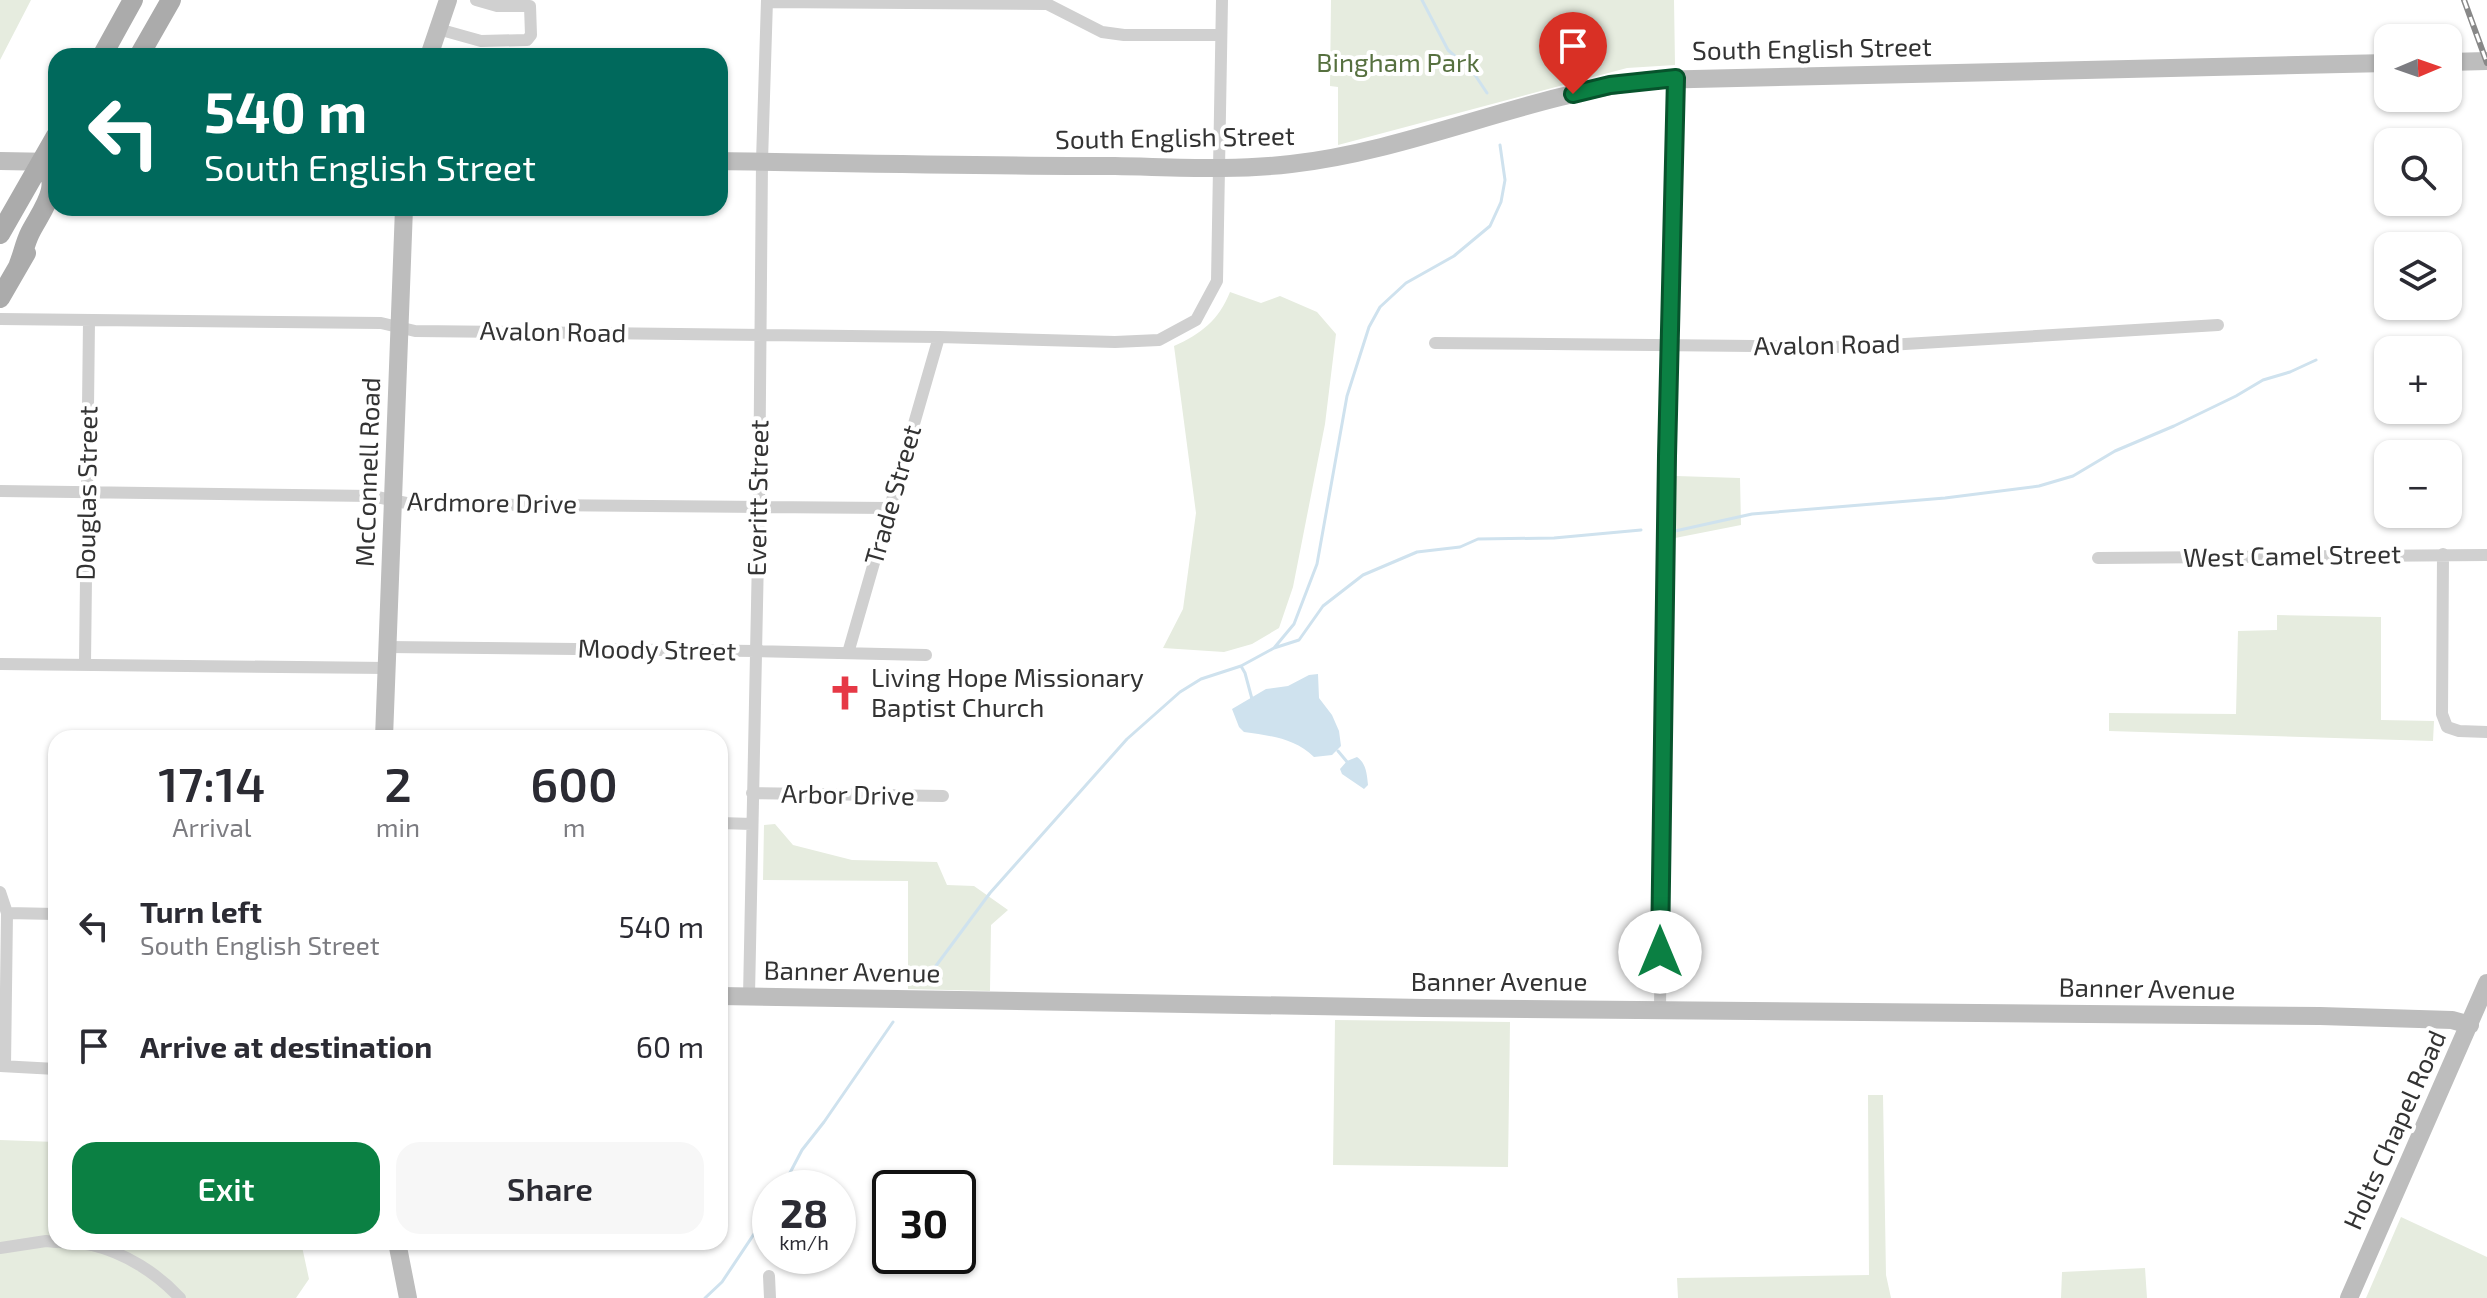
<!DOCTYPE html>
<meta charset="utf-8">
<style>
:root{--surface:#fff;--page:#f7f7f7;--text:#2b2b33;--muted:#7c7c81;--accent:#0b8043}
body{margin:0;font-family:"Exo 2",sans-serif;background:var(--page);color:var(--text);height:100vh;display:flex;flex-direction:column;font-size:30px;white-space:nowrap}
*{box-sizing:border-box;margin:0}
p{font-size:26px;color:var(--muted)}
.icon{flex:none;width:44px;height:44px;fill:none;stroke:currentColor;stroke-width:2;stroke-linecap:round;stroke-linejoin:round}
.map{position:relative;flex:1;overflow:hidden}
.panel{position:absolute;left:48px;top:730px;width:680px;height:520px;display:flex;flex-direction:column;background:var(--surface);border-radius:24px;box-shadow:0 2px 6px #0004}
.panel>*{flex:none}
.top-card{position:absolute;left:48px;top:48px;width:680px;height:168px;border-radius:24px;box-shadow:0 2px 6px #0004;background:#00695c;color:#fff;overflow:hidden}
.needle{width:52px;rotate:88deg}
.tools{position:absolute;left:2374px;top:24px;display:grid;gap:16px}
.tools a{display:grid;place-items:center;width:88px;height:88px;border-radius:16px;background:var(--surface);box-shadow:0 2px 6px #0004;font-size:40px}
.speed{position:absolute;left:752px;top:1170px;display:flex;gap:16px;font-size:40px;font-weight:700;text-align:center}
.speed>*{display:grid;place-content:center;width:104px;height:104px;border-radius:50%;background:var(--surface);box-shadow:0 2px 6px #0004;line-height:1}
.speed small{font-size:20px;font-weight:400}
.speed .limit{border:4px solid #111;border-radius:12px;background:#fff;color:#111}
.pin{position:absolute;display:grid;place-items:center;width:68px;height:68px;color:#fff;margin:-82px -34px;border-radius:50% 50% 50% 0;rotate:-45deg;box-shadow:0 0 8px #0007}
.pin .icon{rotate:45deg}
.me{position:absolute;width:88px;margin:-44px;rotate:0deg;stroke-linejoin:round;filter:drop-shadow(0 0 6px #0008)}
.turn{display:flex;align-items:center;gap:28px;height:168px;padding:0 24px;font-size:36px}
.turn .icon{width:104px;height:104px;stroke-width:2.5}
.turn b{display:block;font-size:56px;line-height:68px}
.eta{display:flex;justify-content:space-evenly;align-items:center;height:136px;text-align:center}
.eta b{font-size:48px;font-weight:600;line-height:56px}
.button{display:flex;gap:16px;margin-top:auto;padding:16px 24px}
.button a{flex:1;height:92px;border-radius:24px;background:var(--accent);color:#fff;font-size:32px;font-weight:600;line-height:92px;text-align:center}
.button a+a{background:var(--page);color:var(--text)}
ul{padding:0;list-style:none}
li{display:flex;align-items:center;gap:24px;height:120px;padding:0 24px}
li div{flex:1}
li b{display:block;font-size:30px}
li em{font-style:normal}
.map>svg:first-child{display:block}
.green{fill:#e6ecdf}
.water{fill:#cfe2ee}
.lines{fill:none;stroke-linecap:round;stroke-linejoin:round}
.stream{stroke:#cfe2ee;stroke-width:3}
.street{stroke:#d0d0d0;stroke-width:12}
.secondary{stroke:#bdbdbd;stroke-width:18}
.primary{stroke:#ababab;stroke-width:20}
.rail-casing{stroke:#888;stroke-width:6}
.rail{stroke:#fff;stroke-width:3;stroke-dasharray:9;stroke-linecap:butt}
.route-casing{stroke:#07532c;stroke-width:20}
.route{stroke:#0b8043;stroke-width:14}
.labels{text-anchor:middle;stroke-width:8;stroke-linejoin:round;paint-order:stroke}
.street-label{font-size:26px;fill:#333;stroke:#fff}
.park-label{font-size:26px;fill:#56703f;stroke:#fff}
.poi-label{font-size:26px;fill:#333;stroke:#fff;text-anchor:start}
</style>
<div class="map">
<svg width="2487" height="1298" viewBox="0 0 2487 1298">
<rect width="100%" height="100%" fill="#fff"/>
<path class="green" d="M0 0H31L0 60Z
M1331 0H1674L1675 65 1627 68 1338 145V87L1330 86Z
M1230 292 1261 303 1280 296 1317 312 1336 334 1325 424 1293 587 1279 628 1252 644 1224 652 1163 648 1183 609 1196 513 1174 346C1201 334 1219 320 1230 292Z
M1676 476 1740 478 1741 525 1675 538Z
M2277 615 2381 617V720L2434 721 2433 741 2109 731V713L2236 714 2238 631 2277 630Z
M775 824 793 845 852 860 937 862 947 885 974 886 1008 910 991 925 990 991 908 989V881L763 880 764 825Z
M1335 1020 1510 1022 1508 1167 1333 1165Z
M1868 1095H1883L1886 1275 1891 1298H1678L1677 1278 1869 1275Z
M0 1140 56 1142V1242H301L309 1279 296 1298H0Z
M2401 1217 2487 1257V1298H2366Z
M2145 1268 2147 1298H2061L2062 1272Z"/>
<path class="water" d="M1318 674 1319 698 1332 715 1339 731 1341 746 1332 755 1314 757C1294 738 1271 736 1244 732L1239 727 1232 709 1266 689 1288 686 1309 675Z
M1357 757C1366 763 1367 774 1368 785L1364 789 1342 774 1340 769 1347 761Z"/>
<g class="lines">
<path class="stream" d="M1422 0 1448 50 1473 72 1487 93
M1675 531 1752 514 1945 498 2039 486 2073 476 2115 451 2174 426 2236 396 2263 380 2290 372 2316 360
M1274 648 1294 624 1317 564 1347 396 1369 327 1380 307 1406 283 1454 256 1490 226 1501 202 1505 180 1500 145
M1241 666 1245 673 1252 699
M1338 751 1348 763
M924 982 990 893 1127 739 1180 692 1201 679 1241 666 1274 648 1299 640 1323 606 1363 575 1417 552 1460 547 1478 539 1554 538 1641 530
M782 1188 802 1150 824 1122 893 1022
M705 1298 722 1282 770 1210"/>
<path class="street" d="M767 2 1047 4 1102 32 1124 35H1221
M438 29 481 41 527 40 531 35 530 6H497L476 0
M0 319 381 323 415 331 939 337 1115 342 1159 340 1196 320 1217 281 1222 0
M1435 343 1855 347 2218 325
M0 491 372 496 411 504 889 508
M2443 554 2442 714 2447 727 2459 731 2487 732
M2098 558 2487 555
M387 647 756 651 926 655
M848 653 939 337
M0 664 387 668
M85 664 89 321
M752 793 943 796
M720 823 752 824
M0 892 7 913 5 1066
M7 913 56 914
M749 996 759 507 762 161 767 0
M1660 1008 1667 456 1676 78
M0 1066 56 1069
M60 1242C70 1243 82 1243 92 1245 125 1253 157 1273 180 1298
M0 1248 46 1241 56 1242
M769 1276 770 1298"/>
<path class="secondary" d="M429 56 448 0
M2448 62 2487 61
M0 161 56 162
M720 161C852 163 983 166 1115 166 1173 167 1233 171 1291 164 1414 150 1528 94 1651 80L2388 63
M384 738 404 208
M720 996 1425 1008 2320 1016 2452 1020 2470 1025
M397 1242 408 1298
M2349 1298 2487 983"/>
<path class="primary" d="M102 56 133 0
M139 56 171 0
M0 234 56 136
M19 264C23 254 25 243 30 233 41 211 65 184 42 162
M0 298 26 253"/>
<g class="rail-casing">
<path id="rail" d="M2464 0 2487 63"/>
</g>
<use href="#rail" class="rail"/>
</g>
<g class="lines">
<g class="route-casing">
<path id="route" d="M1573 94 1610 85 1676 78 1667 456 1660 952"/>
</g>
<use href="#route" class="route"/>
</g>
<defs>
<g id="church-bare" transform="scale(2.76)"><path d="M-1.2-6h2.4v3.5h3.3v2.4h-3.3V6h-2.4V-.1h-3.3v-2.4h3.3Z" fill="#e63946" stroke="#fff" stroke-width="2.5" paint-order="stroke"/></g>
</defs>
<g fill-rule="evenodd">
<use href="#church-bare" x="845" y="693"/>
</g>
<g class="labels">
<g class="street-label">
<text transform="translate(1812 49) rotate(-1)" y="9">South English Street</text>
<text transform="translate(1175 138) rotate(-1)" y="9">South English Street</text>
<text transform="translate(553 332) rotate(1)" y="9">Avalon Road</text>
<text transform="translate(1827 345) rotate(-1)" y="9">Avalon Road</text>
<text transform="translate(368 472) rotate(-88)" y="9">McConnell Road</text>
<text transform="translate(87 493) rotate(-89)" y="9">Douglas Street</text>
<text transform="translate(893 495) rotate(-74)" y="9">Trade Street</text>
<text transform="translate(758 498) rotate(-89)" y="9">Everitt Street</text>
<text transform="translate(492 503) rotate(1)" y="9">Ardmore Drive</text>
<text transform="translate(2292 556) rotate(-1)" y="9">West Camel Street</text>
<text transform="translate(657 650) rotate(1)" y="9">Moody Street</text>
<text transform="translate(848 795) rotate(1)" y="9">Arbor Drive</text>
<text transform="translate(852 972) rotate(1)" y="9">Banner Avenue</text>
<text x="1499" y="991">Banner Avenue</text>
<text transform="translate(2147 989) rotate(1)" y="9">Banner Avenue</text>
<text transform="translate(2395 1130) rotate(-66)" y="9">Holts Chapel Road</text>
</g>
<g class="park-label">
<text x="1398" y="72">Bingham Park</text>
</g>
<g class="poi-label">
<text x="871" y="687">Living Hope Missionary<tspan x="871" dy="30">Baptist Church</tspan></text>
</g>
</g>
</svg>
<div class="tools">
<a><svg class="needle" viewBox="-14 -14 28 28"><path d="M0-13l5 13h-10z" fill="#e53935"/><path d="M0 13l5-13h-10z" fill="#7c7c81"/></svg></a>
<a><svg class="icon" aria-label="search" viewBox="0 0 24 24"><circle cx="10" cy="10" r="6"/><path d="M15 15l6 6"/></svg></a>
<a><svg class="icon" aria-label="layers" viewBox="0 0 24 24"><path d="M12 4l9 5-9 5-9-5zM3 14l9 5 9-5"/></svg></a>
<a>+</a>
<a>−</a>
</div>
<div class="speed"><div>28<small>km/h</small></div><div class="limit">30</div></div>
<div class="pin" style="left:1573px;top:94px;background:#d93025"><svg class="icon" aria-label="arrive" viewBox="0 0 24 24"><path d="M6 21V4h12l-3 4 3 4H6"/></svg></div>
<svg class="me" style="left:1660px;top:952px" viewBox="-20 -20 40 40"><circle r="19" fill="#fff"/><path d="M0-13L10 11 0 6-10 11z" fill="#0b8043"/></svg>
<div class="top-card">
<div class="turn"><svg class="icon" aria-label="left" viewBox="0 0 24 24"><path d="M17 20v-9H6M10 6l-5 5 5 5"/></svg><div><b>540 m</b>South English Street</div></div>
</div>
<section class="panel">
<div class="eta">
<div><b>17:14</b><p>Arrival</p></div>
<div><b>2</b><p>min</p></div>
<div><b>600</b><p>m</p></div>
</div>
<ul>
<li><svg class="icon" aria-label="left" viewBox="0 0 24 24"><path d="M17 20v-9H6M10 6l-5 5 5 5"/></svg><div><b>Turn left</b><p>South English Street</p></div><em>540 m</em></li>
<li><svg class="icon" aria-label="arrive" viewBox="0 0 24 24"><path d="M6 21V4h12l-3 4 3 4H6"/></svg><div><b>Arrive at destination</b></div><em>60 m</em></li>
</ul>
<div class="button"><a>Exit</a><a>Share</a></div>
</section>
</div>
